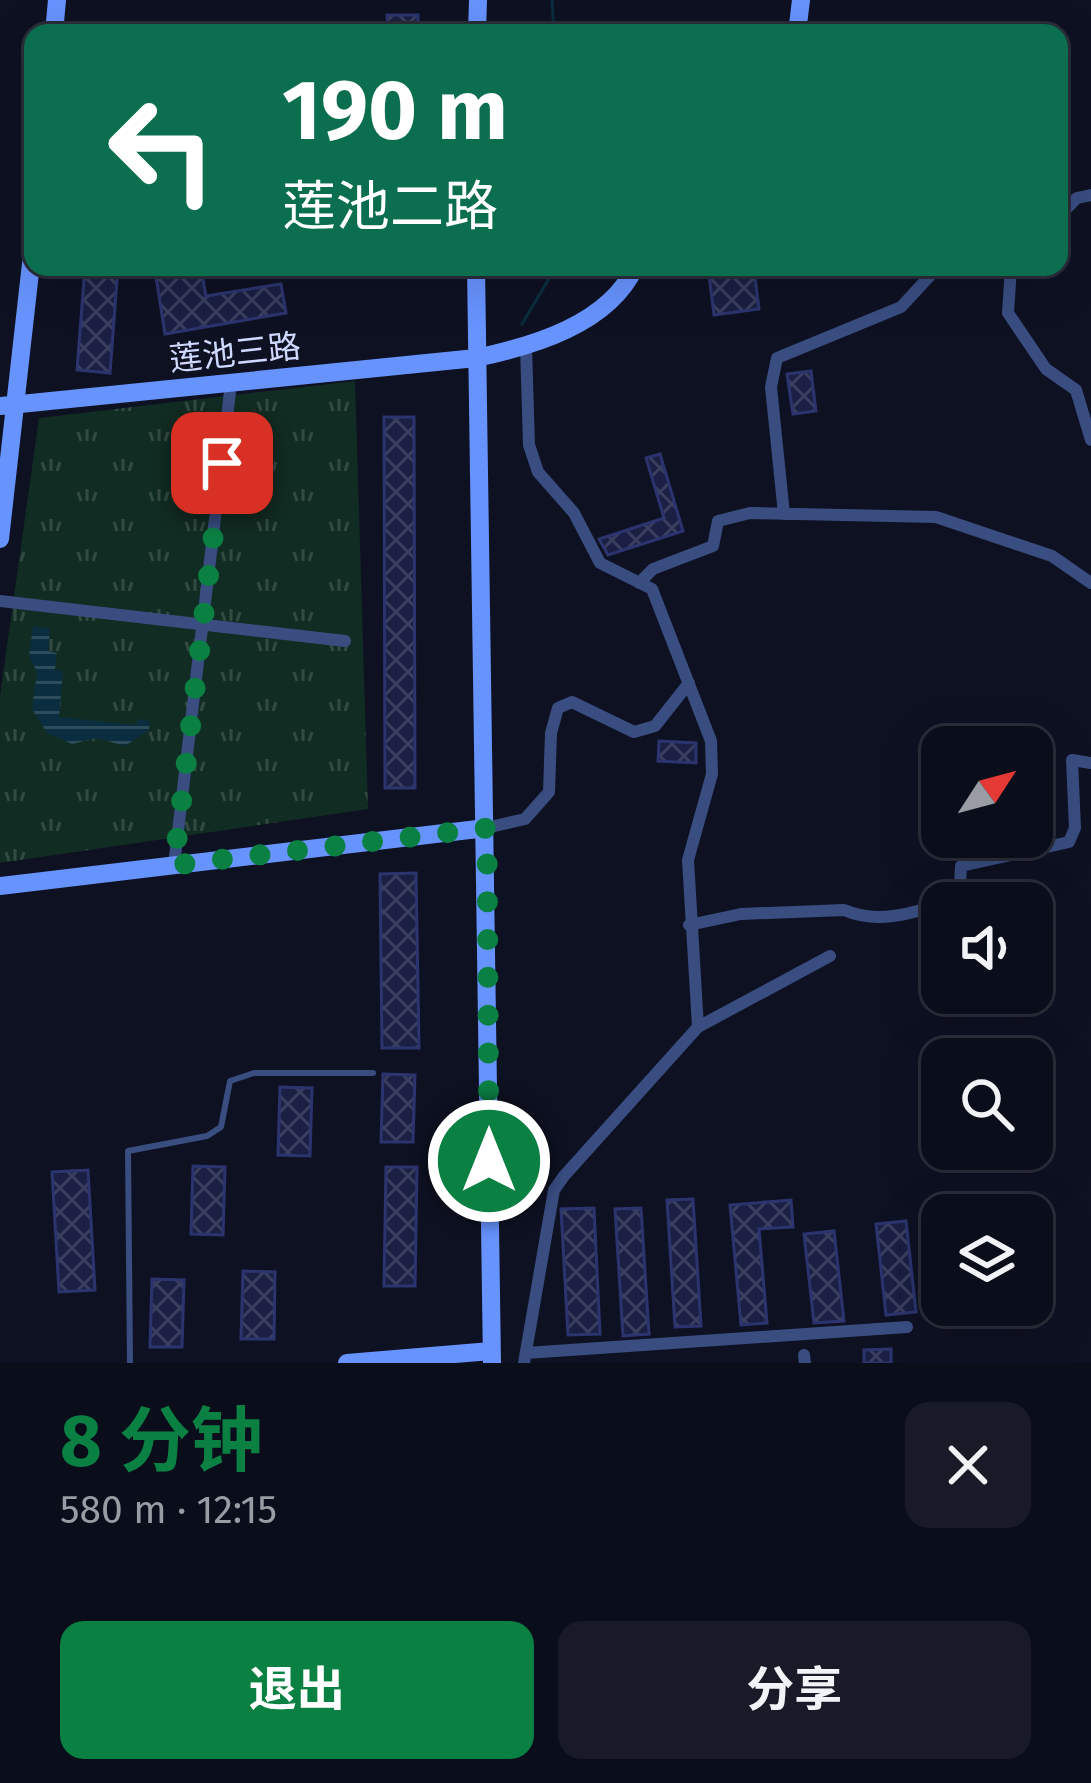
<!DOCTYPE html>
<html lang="zh">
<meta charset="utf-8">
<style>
:root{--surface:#0a0d1a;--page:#181b27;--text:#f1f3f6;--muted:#999ca2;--line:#2a2d39;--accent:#0b8043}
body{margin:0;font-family:"Fira Sans","Noto Sans SC",sans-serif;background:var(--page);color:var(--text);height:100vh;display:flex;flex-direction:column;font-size:45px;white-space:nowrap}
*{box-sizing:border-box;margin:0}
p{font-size:39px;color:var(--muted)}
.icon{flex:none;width:66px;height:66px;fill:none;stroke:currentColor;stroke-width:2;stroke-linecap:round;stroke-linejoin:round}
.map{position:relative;height:1363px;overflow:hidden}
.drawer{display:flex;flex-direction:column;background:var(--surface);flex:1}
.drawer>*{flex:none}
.banner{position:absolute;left:24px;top:24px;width:1044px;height:252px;border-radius:24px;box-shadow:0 12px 48px #0002,0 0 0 3px var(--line);background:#0b6e4f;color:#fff;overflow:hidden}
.needle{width:78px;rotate:54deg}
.tools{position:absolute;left:921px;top:726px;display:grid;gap:24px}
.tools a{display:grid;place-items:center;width:132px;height:132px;border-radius:24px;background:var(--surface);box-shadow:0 12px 48px #0002,0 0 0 3px var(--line);font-size:60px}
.pin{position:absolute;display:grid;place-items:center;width:102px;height:102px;color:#fff;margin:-51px;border-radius:24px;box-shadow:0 6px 18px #0006}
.me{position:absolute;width:132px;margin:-66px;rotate:0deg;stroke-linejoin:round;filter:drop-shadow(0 0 9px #0008)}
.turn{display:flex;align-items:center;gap:42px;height:252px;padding:0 60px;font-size:54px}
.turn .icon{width:156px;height:156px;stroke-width:2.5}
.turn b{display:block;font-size:84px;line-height:102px}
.round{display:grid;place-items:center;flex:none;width:126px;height:126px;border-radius:24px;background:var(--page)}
.summary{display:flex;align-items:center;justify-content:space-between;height:204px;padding:0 60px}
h1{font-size:72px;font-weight:700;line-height:90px;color:var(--accent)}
.cta{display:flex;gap:24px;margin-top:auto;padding:24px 60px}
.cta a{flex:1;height:138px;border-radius:24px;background:var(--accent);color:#fff;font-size:48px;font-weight:700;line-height:138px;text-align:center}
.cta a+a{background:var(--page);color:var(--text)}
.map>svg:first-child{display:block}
.park{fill:url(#park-tufts)}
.water{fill:url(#water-rules)}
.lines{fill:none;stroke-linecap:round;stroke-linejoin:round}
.stream{stroke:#0a2e3f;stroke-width:3}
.building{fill:url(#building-cross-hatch);stroke:#2c346f;stroke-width:3}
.lane{stroke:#394d81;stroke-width:6}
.street{stroke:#394d81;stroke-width:12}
.secondary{stroke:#6793fe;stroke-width:18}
.route{stroke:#0b8043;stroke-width:21;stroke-dasharray:0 37.8}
.labels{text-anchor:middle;stroke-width:12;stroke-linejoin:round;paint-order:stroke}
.street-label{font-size:33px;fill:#cfd9ff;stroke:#0e1122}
</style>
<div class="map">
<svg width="1091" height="1363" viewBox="0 0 1091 1363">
<defs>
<pattern id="park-tufts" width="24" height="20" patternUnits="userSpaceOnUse" patternTransform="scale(3)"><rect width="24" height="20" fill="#112c22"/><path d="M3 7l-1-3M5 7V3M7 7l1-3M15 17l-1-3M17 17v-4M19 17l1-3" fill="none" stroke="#334a43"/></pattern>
<pattern id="water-rules" width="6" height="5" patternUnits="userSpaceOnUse" patternTransform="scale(3)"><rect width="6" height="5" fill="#0a2e3f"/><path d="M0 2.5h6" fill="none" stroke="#2d4c5c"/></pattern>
<pattern id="building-cross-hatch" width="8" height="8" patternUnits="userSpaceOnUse" patternTransform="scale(3)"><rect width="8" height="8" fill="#1a1f43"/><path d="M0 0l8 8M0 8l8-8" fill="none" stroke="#3a3f5f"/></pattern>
</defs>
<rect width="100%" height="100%" fill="#0e1122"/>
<path class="park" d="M355 381 368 809 0 863V696L39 418Z"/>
<path class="water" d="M33 626 50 629 48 651 57 653 55 670 63 671 59 717 136 725 138 719 150 721 149 730 125 746 97 738 72 744 47 733 32 709 37 672 29 656Z"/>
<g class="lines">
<path class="stream" d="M552 0 554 33
M522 324 556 267"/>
</g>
<path class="building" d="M387 15H418V33H388Z
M85 267H118L110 373 77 370Z
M201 269 206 296 281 284 286 313 165 334 156 277Z
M754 270 759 309 714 315 709 275Z
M811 371 816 411 793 414 787 374Z
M384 417H414L415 788H385Z
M660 454 683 531 608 555 599 539 664 518 646 458Z
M659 741 696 743V763L658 761Z
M416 873 419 1048H382L380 874Z
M383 1074 415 1075 413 1142H381Z
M280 1087 312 1088 310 1156 278 1155Z
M193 1166 225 1167 223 1235 191 1234Z
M386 1167H417L415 1286H384Z
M88 1170 95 1290 59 1292 52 1172Z
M693 1199 701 1326 675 1327 667 1200Z
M791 1200 793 1227 759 1229 767 1323 741 1325 730 1205Z
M594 1208 600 1334 568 1335 561 1209Z
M641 1208 649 1334 623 1336 615 1209Z
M906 1221 916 1312 886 1315 876 1224Z
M834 1231 844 1321 814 1323 804 1234Z
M243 1271 275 1272 274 1339H241Z
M152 1279 184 1280 182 1347H150Z
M891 1349V1363H864V1350Z"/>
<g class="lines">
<path class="lane" d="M130 1363 128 1151 207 1136 221 1127 230 1081 254 1073H373"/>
<path class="street" d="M1059 216 1077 198 1091 195
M1011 267 1008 313 1046 369 1076 390 1091 440
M526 347 529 445 538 472 574 513 600 563 652 589 711 741 712 774 688 860 698 1027
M784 514 771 387 777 358 901 307 938 267
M639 583 653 569 713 546 718 521 750 513 936 517 1052 556 1091 583
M0 601 345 641
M486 828 525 819 549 792 551 733 558 708 572 702 634 732 655 726 689 683
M174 865 231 383
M946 903 960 886 961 866 1069 842 1075 828 1072 760 1091 763
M689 925 741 914 844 910C876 924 910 914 942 904
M526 1353 907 1327
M804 1355 805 1363
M524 1363 554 1190 564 1176 698 1027 830 956"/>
<path class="secondary" d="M54 33 57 0
M477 33 478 0
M797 33 801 0
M476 267 492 1363
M0 406 476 358C533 346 609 324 635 267
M0 539 33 246
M0 886 486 828
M347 1363 491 1351"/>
</g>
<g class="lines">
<path class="route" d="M222 463 174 865 487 828 489 1161"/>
</g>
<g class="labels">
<g class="street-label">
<text transform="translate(235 352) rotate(-6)" y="12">莲池三路</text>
</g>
</g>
</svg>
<div class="tools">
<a><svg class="needle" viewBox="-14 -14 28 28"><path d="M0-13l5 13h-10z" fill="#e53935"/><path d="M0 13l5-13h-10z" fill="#999ca2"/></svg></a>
<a><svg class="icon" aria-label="sound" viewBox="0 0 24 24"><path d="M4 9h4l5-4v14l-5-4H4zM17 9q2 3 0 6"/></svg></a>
<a><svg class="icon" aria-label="search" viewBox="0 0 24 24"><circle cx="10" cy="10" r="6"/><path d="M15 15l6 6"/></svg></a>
<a><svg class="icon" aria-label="layers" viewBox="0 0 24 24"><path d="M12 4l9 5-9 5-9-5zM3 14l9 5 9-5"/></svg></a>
</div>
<div class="pin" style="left:222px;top:463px;background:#d93025"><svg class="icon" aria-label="arrive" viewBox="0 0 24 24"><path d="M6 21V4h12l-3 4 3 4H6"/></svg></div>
<svg class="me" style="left:489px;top:1161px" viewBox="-20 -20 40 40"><circle r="17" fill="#0b8043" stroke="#fff" stroke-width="3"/><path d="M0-11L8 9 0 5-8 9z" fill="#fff"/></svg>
<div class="banner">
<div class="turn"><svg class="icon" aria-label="left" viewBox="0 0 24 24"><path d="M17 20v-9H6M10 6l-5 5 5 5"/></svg><div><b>190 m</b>莲池二路</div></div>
</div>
</div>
<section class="drawer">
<div class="summary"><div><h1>8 分钟</h1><p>580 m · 12:15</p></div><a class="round"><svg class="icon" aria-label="close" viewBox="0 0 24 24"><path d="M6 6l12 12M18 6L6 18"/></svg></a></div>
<div class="cta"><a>退出</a><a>分享</a></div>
</section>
